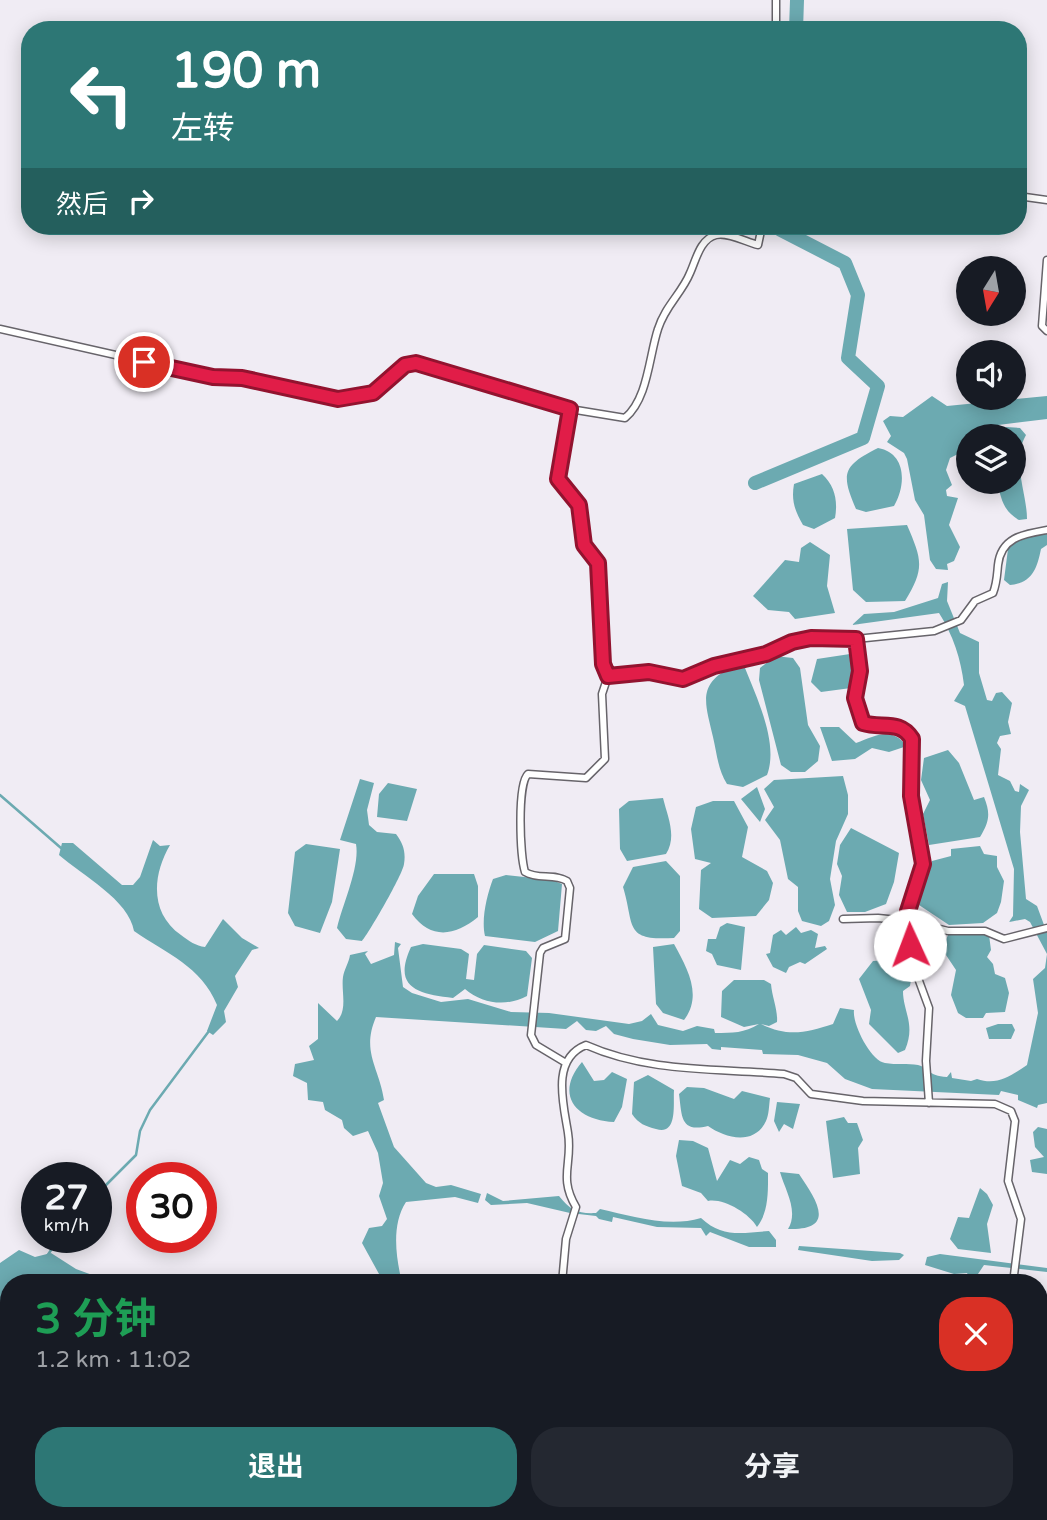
<!DOCTYPE html>
<html lang="zh">
<meta charset="utf-8">
<style>
:root{--surface:#171b24;--page:#242831;--text:#f1f3f6;--muted:#9ea1a6;--accent:#2d7775}
body{margin:0;font-family:"Varela Round","Noto Sans SC",sans-serif;background:var(--page);color:var(--text);height:100vh;display:flex;flex-direction:column;font-size:26px;white-space:nowrap}
*{box-sizing:border-box;margin:0}
p{font-size:23px;color:var(--muted)}
.icon{flex:none;width:38px;height:38px;fill:none;stroke:currentColor;stroke-width:2;stroke-linecap:round;stroke-linejoin:round}
.map{position:relative;flex:1;overflow:hidden}
.panel{position:absolute;left:0px;top:1274px;width:1048px;height:247px;display:flex;flex-direction:column;background:var(--surface);border-radius:28px 28px 0 0;box-shadow:0 4px 18px #0003}
.panel>*{flex:none}
.top-card{position:absolute;left:21px;top:21px;width:1006px;height:214px;border-radius:28px;box-shadow:0 4px 18px #0003;background:#2d7775;color:#fff;overflow:hidden}
.needle{width:46px;rotate:191deg}
.controls{position:absolute;left:956px;top:256px;display:grid;gap:14px}
.controls a{display:grid;place-items:center;width:70px;height:70px;border-radius:50%;background:var(--surface);box-shadow:0 4px 18px #0003;font-size:35px}
.speed{position:absolute;left:21px;top:1162px;display:flex;gap:14px;font-size:35px;font-weight:700;text-align:center}
.speed>*{display:grid;place-content:center;width:91px;height:91px;border-radius:50%;background:var(--surface);box-shadow:0 4px 18px #0003;line-height:1}
.speed small{font-size:18px;font-weight:400}
.speed .limit{border:10px solid #d22;background:#fff;color:#111}
.pin{position:absolute;display:grid;place-items:center;width:60px;height:60px;color:#fff;margin:-30px;border:4px solid #fff;border-radius:50%;box-shadow:0 2px 7px #0007}
.me{position:absolute;width:77px;margin:-38px;rotate:358deg;stroke-linejoin:round;filter:drop-shadow(0 0 5px #0008)}
.turn{display:flex;align-items:center;gap:24px;height:147px;padding:0 35px;font-size:32px}
.turn .icon{width:91px;height:91px;stroke-width:2.5}
.turn b{display:block;font-size:49px;line-height:60px}
.then{display:flex;align-items:center;height:66px;padding:0 35px;background:#0003;gap:14px;font-size:26px}
.round{display:grid;place-items:center;flex:none;width:74px;height:74px;border-radius:28px;background:var(--page)}
.overview{display:flex;align-items:center;justify-content:space-between;height:119px;padding:0 35px}
h1{font-size:42px;font-weight:700;line-height:52px;color:#1e9e55}
.primary-button{display:flex;gap:14px;margin-top:auto;padding:14px 35px}
.primary-button a{flex:1;height:80px;border-radius:28px;background:var(--accent);color:#fff;font-size:28px;font-weight:700;line-height:80px;text-align:center}
.primary-button a+a{background:var(--page);color:var(--text)}
.map>svg:first-child{display:block}
.water{fill:#6caab1}
.lines{fill:none;stroke-linecap:round;stroke-linejoin:round}
.stream{stroke:#6caab1;stroke-width:2.5}
.river{stroke:#6caab1;stroke-width:14}
.minor-casing{stroke:#67646a;stroke-width:9}
.tertiary-casing{stroke:#67646a;stroke-width:10}
.secondary-casing{stroke:#67646a;stroke-width:11}
.minor{stroke:#fff;stroke-width:6}
.tertiary{stroke:#fff;stroke-width:8}
.secondary{stroke:#ecdfc9;stroke-width:9}
.route-casing{stroke:#92132f;stroke-width:18}
.route{stroke:#e11d48;stroke-width:12}
</style>
<div class="map">
<svg width="1047" height="1520" viewBox="0 0 1047 1520">
<rect width="100%" height="100%" fill="#f0ecf4"/>
<path class="water" d="M932 396 947 406 1047 396V419L990 426 986 436H968V449L950 458 946 470 952 485 946 490 947 496 958 498 949 525 960 547 954 561 947 564 948 570 936 569 930 560 924 515 915 500 907 459 904 453 887 442 891 436 883 421 890 416 903 417Z
M1006 427 1020 428 1026 435C1011 461 1027 493 1027 519L1019 520C1003 511 1001 498 997 481H1013V436H997Z
M878 448C907 453 906 486 894 506L866 512 856 509C841 474 842 466 878 448Z
M822 474C835 486 838 501 835 518L814 529 803 525C795 511 791 501 794 484Z
M907 525C922 560 925 568 905 601L866 602 853 590 847 529Z
M1027 534H1047V545L1041 549C1037 569 1032 583 1010 585L1004 580 1008 549 1016 537Z
M810 542 830 555 827 586 835 613 795 619 789 612 768 610 753 596 785 560 799 562 801 548Z
M948 582 947 601 960 633 979 642V673L987 700 992 701 996 693 1002 692 1012 703 1008 722 1011 734 1000 736 997 743 1001 749 998 775 1010 781 1015 791 1019 792 1020 784 1029 790 1021 806 1020 832 1026 899 1037 906 1047 933V1103L1038 1105 1037 1108 1018 1100V1095L1001 1091 999 1095 872 1089 845 1079 827 1063 798 1055 763 1054 762 1050 721 1047V1050L712 1049 707 1044 670 1045 633 1039 614 1034 606 1026 596 1031 586 1030 577 1021 566 1029 376 1017C361 1052 379 1067 384 1100L378 1103 394 1147 426 1183 436 1187 451 1185 481 1194 478 1203 455 1197 406 1202C391 1225 396 1257 402 1283H384L362 1243 369 1228 382 1226 387 1219 379 1196 383 1183 378 1153 368 1131 353 1136 344 1128 342 1120 325 1110 323 1102 308 1100 307 1083 293 1076 295 1064 314 1060 309 1046 318 1039V1003L337 1021C348 1010 341 991 343 977 344 970 349 962 350 955L368 951 365 954 371 964 394 955 395 942 401 944 398 948 403 987 412 993 441 1002 468 999 511 1012 549 1013 629 1024 642 1021 651 1014 658 1025 683 1031 697 1026 714 1029 715 1033C733 1033 744 1033 759 1024L744 1027 721 1017 722 991 734 980H764L771 984C772 997 778 1010 777 1022L769 1026 761 1024C787 1037 806 1033 833 1024L840 1008 854 1010C852 1024 871 1061 885 1063 896 1065 908 1063 918 1065 927 1067 928 1076 947 1077L951 1072 952 1078 971 1081 977 1079C997 1086 1011 1076 1027 1065L1038 1013 1033 979 1045 968 1047 954 1030 922 1025 919 1009 922 1013 916 1014 869 965 706 954 701 964 685C961 659 953 635 939 613L852 625 864 614 894 612 938 598 942 584Z
M850 654 854 669 851 688 821 692 811 682 817 659Z
M775 656 793 658 800 668 808 725 820 746 818 761 805 772H791L781 765 759 680 760 668Z
M736 665 745 668C757 698 779 744 767 775L743 787 727 784C718 770 717 754 713 737 705 702 696 683 736 665Z
M820 727H839L856 743C877 735 891 726 907 746L889 752 872 748 855 759 832 761Z
M948 750 959 763 974 800 984 797C991 814 989 822 980 837L929 845 923 814 930 800 921 780 924 758Z
M843 776 848 795V814L836 841 830 879 835 905 829 921 821 926 802 921 798 911V887L788 879 780 840 765 820 774 807 764 789 774 780Z
M360 779 374 783 367 810 369 825 377 832 396 834C403 843 406 852 404 864 403 874 369 933 362 941L346 939 337 928C343 903 360 867 356 844L340 840Z
M388 783 417 789 407 821 377 817 379 794Z
M757 787 765 809 760 822 741 799Z
M663 798C668 818 677 836 666 854L627 861 620 849 619 809 629 801Z
M713 801H734L748 827 742 857 767 871 773 883 769 900 756 916 712 918 699 909 701 870 711 863 695 859 691 829 696 807Z
M851 828 899 853 894 882 886 904 865 912H847L839 895 842 876 837 864 840 845Z
M153 840 160 846 170 845C152 876 150 913 181 935 189 941 196 946 205 947L223 919 242 938 259 948 252 950 235 976 238 987 224 1011 226 1022 213 1035 207 1031 217 1005C201 966 167 954 134 931 129 900 82 875 59 855L62 843H73L122 885H133L140 877Z
M306 844 340 849 332 902 320 933 295 926 288 913 295 852Z
M980 846 984 854 997 856V867L1004 881 1001 902 997 913 983 923 949 925 919 905 923 880 932 861 951 856V849Z
M666 861 680 876V931L674 938C623 941 635 926 623 887L633 867Z
M434 874H474L478 886V917C455 936 431 940 412 914L418 896Z
M506 875 552 880 562 884 558 931 535 942 485 936C481 919 487 895 493 879Z
M727 923 745 927 741 970 717 965 712 954 706 951 708 939H716L720 927Z
M796 927 801 933 811 930 818 934 815 948 825 946 827 949 805 964 800 962 789 967 786 973 773 967 766 954 770 953 773 935 781 930 786 935Z
M971 932 989 935 991 950 987 957 993 964 995 974 1005 978 1009 993 1005 1012 986 1013 983 1018H966L958 1013 951 995 956 970 942 949 948 935Z
M423 944 461 949 469 954 466 979 474 980 477 954 484 945 526 951 532 958 527 996C506 1007 483 1004 465 989L453 998C418 994 392 988 411 947Z
M674 944C687 968 703 995 684 1020L663 1013 656 1004 653 947Z
M902 959 911 980 910 986 903 991C903 1012 916 1024 905 1050L898 1053 869 1024 871 1010 859 979 873 961Z
M998 1024H1012L1015 1030 1011 1039H989L986 1028Z
M582 1062 594 1081 604 1080 612 1072 627 1079 622 1107 614 1122C576 1120 554 1095 582 1062Z
M648 1075 674 1090C673 1104 678 1136 656 1129 645 1126 639 1124 632 1114L634 1082Z
M687 1087 704 1088 734 1099 742 1091 770 1098C769 1105 769 1115 766 1121 754 1146 725 1138 708 1126 680 1133 682 1116 679 1094Z
M777 1102 800 1104 793 1129 784 1124 779 1132 774 1121Z
M844 1117 848 1123H857L863 1140 858 1148 860 1174 833 1178 826 1121Z
M1038 1127 1047 1129V1174L1032 1172 1030 1160 1044 1157 1035 1147 1033 1132Z
M679 1140 693 1141 708 1148 717 1181 730 1160 740 1164 749 1157 759 1160 762 1169 768 1173C768 1190 769 1212 757 1227 749 1213 723 1198 708 1201L701 1193 682 1186 676 1156Z
M780 1172 799 1174C816 1199 838 1231 788 1229 799 1211 785 1190 780 1172Z
M980 1188 987 1194 993 1205 987 1224 991 1253 958 1249 950 1239 958 1217 969 1218Z
M487 1193 503 1201 559 1196C570 1210 578 1214 596 1213L600 1209C632 1216 668 1228 701 1218 722 1238 742 1233 769 1231L776 1240V1247H749L710 1232 706 1236 701 1228 657 1227 613 1217 612 1222 599 1219 596 1216 570 1213 527 1203 491 1205 485 1200Z
M799 1246 900 1253 904 1255 899 1260 872 1261 798 1250Z
M19 1250 35 1257 51 1253 76 1269 114 1283H9V1301H0V1263Z
M940 1254 1047 1268V1272L984 1265 972 1283 967 1273 954 1274 925 1265 927 1257Z
M544 1512H574L569 1520H543Z
M657 1512H713L729 1516 742 1512H780L786 1520H687Z
M954 1512H1020L987 1520H935L940 1517 943 1520Z"/>
<g class="lines">
<path class="stream" d="M0 795 61 848
M96 1195 136 1155 140 1131 150 1110 209 1031
M47 1256 60 1237"/>
<path class="river" d="M796 30 797 0
M755 483 863 438 878 386 848 358 858 295 845 263 781 230 782 226"/>
<g class="minor-casing">
<path id="minor" d="M776 30V0
M1018 196 1047 200
M1047 260 1042 326 1047 331
M0 329 213 377 242 378 320 397 356 398 373 393 405 365 417 363 570 409 625 418C648 399 649 356 658 329 665 306 682 293 690 273 696 260 700 239 716 235 728 232 746 242 758 245L762 226
M856 639 860 672 855 698 863 723C881 729 900 720 912 739L911 796 923 864 912 891 908 930 911 959 929 1008 926 1061 929 1103
M608 676 649 672 683 679 714 666 767 654 792 642 811 638 856 639 934 631 961 620 975 601 993 593C997 583 997 575 998 565 1001 537 1024 534 1047 530
M843 919 878 918 908 921 948 931H985L1004 939 1047 928
M566 1063 536 1045 531 1035 540 953 543 948 565 939 570 888 567 881C554 873 538 880 525 872 520 856 517 784 528 774L586 778 605 759 602 694 608 676 603 664 598 563 585 545 579 505 557 479 570 409
M562 1283 566 1239 576 1207C558 1177 573 1163 568 1133 564 1106 550 1059 586 1045 649 1073 717 1068 784 1074L796 1078 811 1094 863 1101 995 1104 1011 1111 1015 1121 1008 1181 1021 1219 1013 1283
M1040 1377 1047 1380
M602 1520 604 1512"/>
</g>
<g class="tertiary-casing">
<path id="tertiary" d="M58 1520 59 1512
M81 1520 83 1512"/>
</g>
<g class="secondary-casing">
<path id="secondary" d="M1040 1485 1047 1458
M1030 1520 1032 1512"/>
</g>
<use href="#minor" class="minor"/>
<use href="#tertiary" class="tertiary"/>
<use href="#secondary" class="secondary"/>
</g>
<g class="lines">
<g class="route-casing">
<path id="route" d="M144 362 213 377 242 378 338 399 373 393 405 365 416 363 570 409 558 479 579 505 584 545 598 563 603 664 608 676 649 672 683 679 714 666 766 654 792 642 811 638 856 639 860 671 855 698 863 723C881 729 900 719 912 739L911 796 923 864 908 911 910 945"/>
</g>
<use href="#route" class="route"/>
</g>
</svg>
<div class="controls">
<a><svg class="needle" viewBox="-14 -14 28 28"><path d="M0-13l5 13h-10z" fill="#e53935"/><path d="M0 13l5-13h-10z" fill="#9ea1a6"/></svg></a>
<a><svg class="icon" aria-label="sound" viewBox="0 0 24 24"><path d="M4 9h4l5-4v14l-5-4H4zM17 9q2 3 0 6"/></svg></a>
<a><svg class="icon" aria-label="layers" viewBox="0 0 24 24"><path d="M12 4l9 5-9 5-9-5zM3 14l9 5 9-5"/></svg></a>
</div>
<div class="speed"><div>27<small>km/h</small></div><div class="limit">30</div></div>
<div class="pin" style="left:144px;top:362px;background:#d93025"><svg class="icon" aria-label="arrive" viewBox="0 0 24 24"><path d="M6 21V4h12l-3 4 3 4H6"/></svg></div>
<svg class="me" style="left:910px;top:945px" viewBox="-20 -20 40 40"><circle r="19" fill="#fff"/><path d="M0-13L10 11 0 6-10 11z" fill="#e11d48"/></svg>
<div class="top-card">
<div class="turn"><svg class="icon" aria-label="left" viewBox="0 0 24 24"><path d="M17 20v-9H6M10 6l-5 5 5 5"/></svg><div><b>190 m</b>左转</div></div>
<div class="then">然后<svg class="icon" aria-label="right" viewBox="0 0 24 24"><path d="M7 20v-9h11M14 6l5 5-5 5"/></svg></div>
</div>
<section class="panel">
<div class="overview"><div><h1>3 分钟</h1><p>1.2 km · 11:02</p></div><a class="round" style="background:#d93025;color:#fff"><svg class="icon" aria-label="close" viewBox="0 0 24 24"><path d="M6 6l12 12M18 6L6 18"/></svg></a></div>
<div class="primary-button"><a>退出</a><a>分享</a></div>
</section>
</div>
